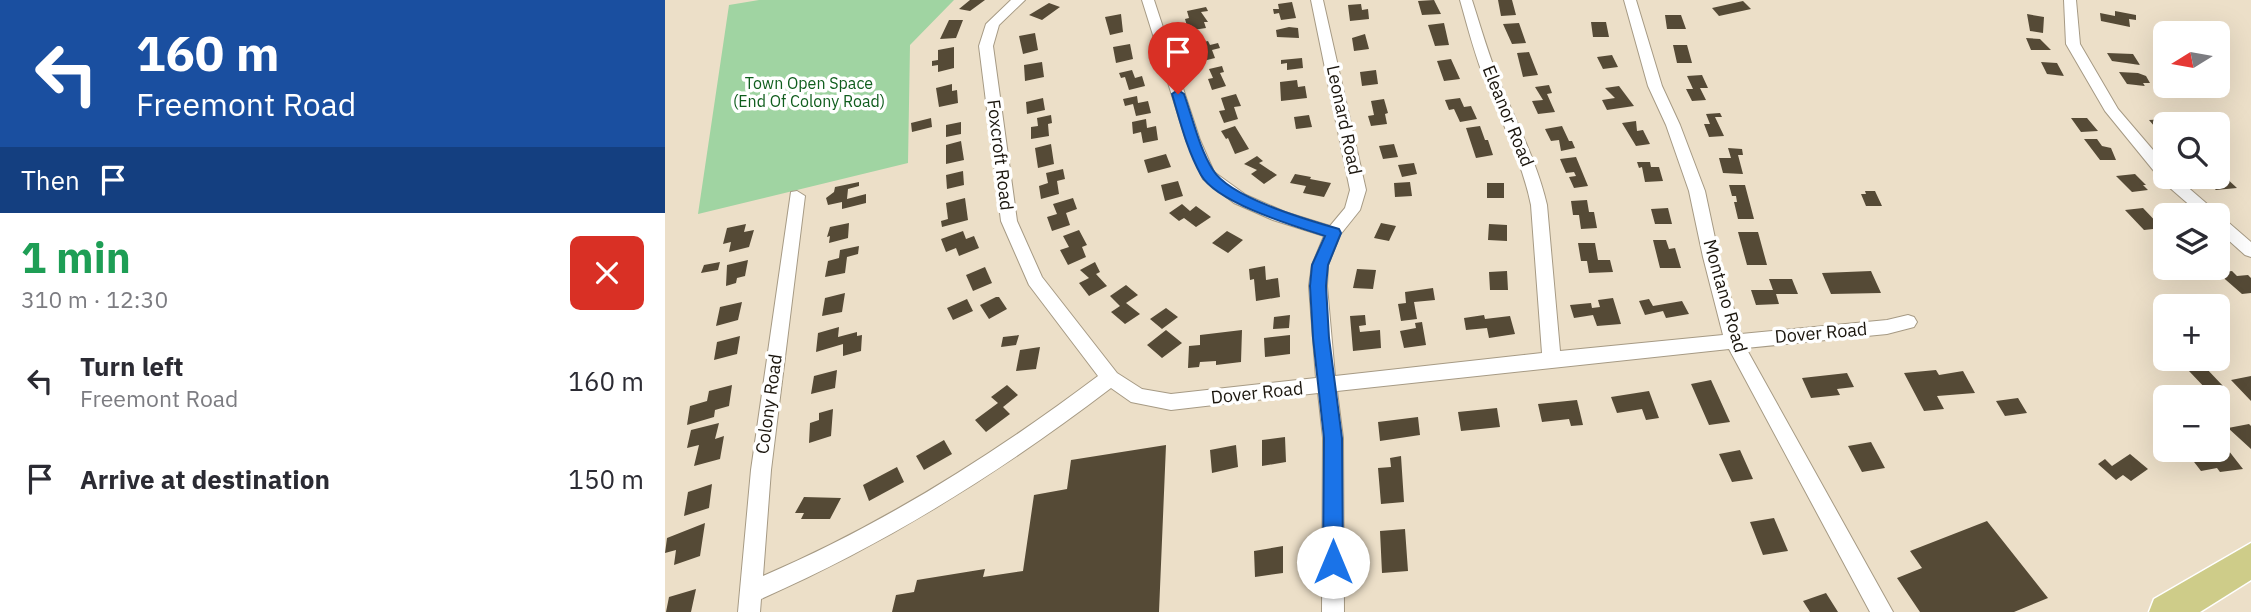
<!DOCTYPE html>
<meta charset="utf-8">
<style>
:root{--surface:#fff;--page:#f7f7f7;--text:#2b2b33;--muted:#7c7c81}
body{margin:0;font-family:"IBM Plex Sans",sans-serif;background:var(--page);color:var(--text);height:100vh;display:flex;flex-direction:column;font-size:26px;white-space:nowrap}
*{box-sizing:border-box;margin:0}
p{font-size:23px;color:var(--muted)}
.icon{flex:none;width:38px;height:38px;fill:none;stroke:currentColor;stroke-width:2;stroke-linecap:round;stroke-linejoin:round}
.map{position:relative;flex:1;overflow:hidden}
.panel{display:flex;flex-direction:column;background:var(--surface);width:665px}
.panel>*{flex:none}
.banner{background:#1a4fa0;color:#fff;overflow:hidden}
.needle{width:46px;rotate:259deg}
.fabs{position:absolute;left:1488px;top:21px;display:grid;gap:14px}
.fabs a{display:grid;place-items:center;width:77px;height:77px;border-radius:10px;background:var(--surface);box-shadow:0 7px 28px #0002;font-size:35px}
.pin{position:absolute;display:grid;place-items:center;width:60px;height:60px;color:#fff;margin:-72px -30px;border-radius:50% 50% 50% 0;rotate:-45deg;box-shadow:0 0 7px #0007}
.pin .icon{rotate:45deg}
.me{position:absolute;width:77px;margin:-38px;rotate:0deg;stroke-linejoin:round;filter:drop-shadow(0 0 5px #0008)}
.turn{display:flex;align-items:center;gap:24px;height:147px;padding:0 21px;font-size:32px}
.turn .icon{width:91px;height:91px;stroke-width:2.5}
.turn b{display:block;font-size:49px;line-height:60px}
.then{display:flex;align-items:center;height:66px;padding:0 21px;background:#0003;gap:14px;font-size:26px}
.round{display:grid;place-items:center;flex:none;width:74px;height:74px;border-radius:10px;background:var(--page)}
.overview{display:flex;align-items:center;justify-content:space-between;height:119px;padding:0 21px}
h1{font-size:42px;font-weight:700;line-height:52px;color:#1e9e55}
ul{padding:0;list-style:none}
li{display:flex;align-items:center;gap:21px;height:98px;padding:0 21px}
li div{flex:1}
li b{display:block;font-size:26px}
li em{font-style:normal}
main{display:flex;flex:1;min-height:0}
.map>svg:first-child{display:block}
.green{fill:#a0d4a2}
.building{fill:#554a36}
.lines{fill:none;stroke-linecap:round;stroke-linejoin:round}
.minor-casing{stroke:#a69a84;stroke-width:2}
.primary-casing{stroke:#fff;stroke-width:3}
.minor{fill:#fff;fill-rule:evenodd}
.primary{fill:#cecc89;fill-rule:evenodd}
.route{fill:#1a73e8;stroke:#114b97;stroke-width:2}
.labels{text-anchor:middle;stroke-width:7;stroke-linejoin:round;paint-order:stroke}
.far-park-label{font-size:16px;fill:#0f5d1d;stroke:#fff}
.street-label{font-size:18px;fill:#1b160e;stroke:#fff}
</style>
<main>
<section class="panel">
<div class="banner">
<div class="turn"><svg class="icon" aria-label="left" viewBox="0 0 24 24"><path d="M17 20v-9H6M10 6l-5 5 5 5"/></svg><div><b>160 m</b>Freemont Road</div></div>
<div class="then">Then<svg class="icon" aria-label="arrive" viewBox="0 0 24 24"><path d="M6 21V4h12l-3 4 3 4H6"/></svg></div>
</div>
<div class="overview"><div><h1>1 min</h1><p>310 m · 12:30</p></div><a class="round" style="background:#d93025;color:#fff"><svg class="icon" aria-label="close" viewBox="0 0 24 24"><path d="M6 6l12 12M18 6L6 18"/></svg></a></div>
<ul>
<li><svg class="icon" aria-label="left" viewBox="0 0 24 24"><path d="M17 20v-9H6M10 6l-5 5 5 5"/></svg><div><b>Turn left</b><p>Freemont Road</p></div><em>160 m</em></li>
<li><svg class="icon" aria-label="arrive" viewBox="0 0 24 24"><path d="M6 21V4h12l-3 4 3 4H6"/></svg><div><b>Arrive at destination</b></div><em>150 m</em></li>
</ul>
</section>
<div class="map">
<svg width="1586" height="612" viewBox="0 0 1586 612">
<rect width="100%" height="100%" fill="#ecdfc8"/>
<path class="green" d="M94 0H289L245 45 243 163 33 214 64 5Z"/>
<path class="building" d="M305 0H320L305 11 294 9Z
M769 0 776 14 757 15 753 1Z
M833 0H847L851 15 836 16Z
M1078 1 1086 9 1054 16 1047 8Z
M627 2 631 18 616 20 614 13 609 14 608 9H614L613 4Z
M384 3 395 7 377 20 364 15Z
M696 4 697 10 703 9 704 19 685 21 683 5Z
M541 7 543 11 536 12 543 22H539L541 28 528 30 526 25 522 26 520 19 524 18 522 11Z
M1450 11 1471 15V20L1464 19 1465 27 1436 21 1435 13 1450 16Z
M456 14 458 32 445 35 440 17Z
M1362 14 1379 17 1378 33 1365 31Z
M1000 15H1016L1021 29H1002Z
M284 20H298L291 38 275 39Z
M926 22H941L944 37H928Z
M779 23 784 45 770 46 763 25Z
M854 23 861 43 847 44 838 24Z
M624 27 633 28 634 38 612 37 611 30Z
M370 33 373 50 358 54 354 36Z
M700 34 704 49 689 51 687 38Z
M1361 38 1375 39 1386 50H1366Z
M543 41 545 45 553 43 555 48 547 50 550 58 534 62 530 44Z
M465 44 468 59 451 63 448 47Z
M1008 45H1022L1027 63H1012Z
M289 47V68L273 72V65L267 66V61L273 60V50Z
M864 52 873 75 858 77 852 53Z
M1442 53 1468 54 1475 65 1447 61Z
M947 55 953 67 938 69 932 57Z
M637 58 638 68 622 70V63L616 64V60Z
M786 59 795 79 779 81 772 61Z
M377 62 379 77 360 81 359 65Z
M1376 62 1392 63 1399 76 1382 74Z
M557 66 559 72 555 73 561 86 547 90 543 79 548 78 544 69Z
M467 70 470 78 477 76 480 86 464 90 460 77 456 78 454 73Z
M711 70 713 84 697 86 695 72Z
M1454 72 1473 73 1481 76 1485 83H1478L1480 86 1462 84Z
M1037 75 1043 88H1035L1041 100 1027 101 1021 89H1028L1022 76Z
M632 80 633 87 640 86 642 98 616 101 615 82Z
M287 84V91L292 90 293 103 274 107 271 88Z
M884 85 887 93 882 94 890 112 873 114 867 101 878 100 870 87Z
M954 86 969 106 942 110 937 100 950 98 940 88Z
M571 94 576 106 569 107 573 119 559 123 554 111 560 110 556 98Z
M472 96 473 103 483 101 486 113 471 116 468 104 460 106 458 99Z
M378 98 380 110 362 114 361 102Z
M795 98 799 107 806 106 812 119 795 122 789 109 784 110 780 100Z
M719 99 723 113 720 114 722 124 706 126 703 116 709 115 706 101Z
M1055 113 1057 117H1050L1059 136 1044 137 1039 124H1045L1041 114Z
M386 115 387 123 383 124 384 136 366 139V127L373 126 372 118Z
M644 115 647 127 631 129 629 117Z
M266 118 267 127 247 132 246 123Z
M1406 118H1422L1433 131 1416 132Z
M481 119 482 128 491 126 493 140 478 143 476 132 468 134 467 122Z
M1500 119 1506 124H1500V133H1495L1484 120Z
M971 121 972 131 978 130 985 144 971 146 957 123Z
M296 122V134L281 137V125Z
M570 126 584 149 570 154 563 138 561 139 556 131Z
M815 126 820 140H823L828 155 811 158 801 128Z
M897 126 904 141H907L910 148 896 151 894 140 886 141 880 129Z
M1419 139H1432L1437 146 1446 148 1451 160H1435Z
M296 141 299 160 281 164V145Z
M386 144 389 164 373 168 370 148Z
M729 144 733 157 718 159 714 146Z
M1063 148 1077 149 1078 155H1073L1078 174 1058 173 1054 158H1066Z
M501 154 506 167 483 173 479 160Z
M592 156 598 161 594 163 612 175 599 184 586 174 592 170 579 164Z
M911 157 923 186 909 188 904 177 911 176 909 172 901 173 895 159Z
M972 162H985L986 167H994L998 181 980 182 977 167 974 168Z
M749 163 752 174 737 177 733 165Z
M398 169 400 179 392 181 394 194 376 199 374 186 383 183 381 173Z
M298 171 299 185 282 189 281 175Z
M630 174 646 177 645 179 666 183 659 197 638 193 641 186 625 183Z
M1470 174 1481 185H1478L1483 190 1467 192 1451 176Z
M1552 175H1558L1572 188 1551 190 1537 177Z
M513 181 518 196 500 201 496 185Z
M194 182V186L183 189 182 199 201 194V203L177 209V202L163 205 161 198 169 192 170 187Z
M745 182 747 196 730 197 729 183Z
M822 183H839V198H822Z
M1064 185H1080L1089 219H1073L1069 202H1072L1071 196H1067Z
M1200 191H1210L1217 206H1201L1196 194H1201Z
M300 198 303 220 277 227 276 221 283 219 281 203Z
M408 198 412 209 401 213 405 225 387 231 382 217 392 214 388 204Z
M922 200 924 212H929L932 228 916 229 914 215H908L906 201Z
M517 204 525 211 531 206 546 217 531 227 519 218 514 221 504 213Z
M1003 208 1007 224H990L986 209Z
M1478 208 1497 228 1479 230 1460 210Z
M184 223 183 238 164 243 165 236 162 237 165 227Z
M716 223 731 226 724 241 709 238Z
M81 224 79 232 89 230 84 247 64 252 66 242 58 244 62 228Z
M824 224 842 225V241L823 240Z
M414 230 422 245 417 247 421 257 403 265 395 250 404 247 398 236Z
M298 231 301 239 309 236 314 248 294 256 291 248 281 252 276 239Z
M562 231 578 240 563 253 547 243Z
M1073 232H1093L1102 265H1082Z
M988 240H1001L1004 249 1010 248 1016 268H995Z
M913 243H930L933 260H945L948 272 924 273 922 261H916Z
M194 246 193 254 182 257 180 273 160 277 163 261 174 258 175 250Z
M83 260 80 276 72 278 71 283 61 286 62 265Z
M55 262 53 270 36 273 39 265Z
M430 262 435 272 431 274 442 286 424 296 414 283 424 278 415 270Z
M600 266 601 280 613 278 615 297 591 301 589 279 585 280 584 269Z
M320 267 327 283 308 291 301 275Z
M692 269 711 270 708 289 688 288Z
M842 271 843 290H825L824 272Z
M1206 271 1216 293 1166 294 1157 273Z
M1567 271 1572 276 1583 275 1586 278V293L1577 294 1553 273Z
M1104 279H1127L1133 294H1111L1114 304 1091 305 1086 290H1108Z
M461 285 473 295 461 303 475 314 460 324 446 312 455 306 445 296Z
M768 288 770 300 749 302 752 319 736 321 733 304 741 303 740 292Z
M180 293 177 312 157 316 160 298Z
M331 297H334L342 309 324 319 315 305Z
M948 298 956 324 932 326 928 315 909 318 905 305 926 303 927 308 935 307 933 300Z
M302 299 308 311 288 320 282 308Z
M984 299 988 306 1017 301 1024 314 1001 318 998 311 980 315 974 301Z
M77 302 73 320 51 326 55 307Z
M501 308 513 317 497 329 485 319Z
M625 315 624 328 608 329 609 317Z
M700 315 701 325 694 326 695 332 715 330 716 348 688 351 685 316Z
M819 315 820 319 845 316 850 334 824 338 822 328 801 330 799 318Z
M757 322 761 345 739 348 735 331 751 328 750 323Z
M174 327 173 337 192 332V336L197 335 196 351 178 356V344L151 352 153 333Z
M501 330 517 343 497 358 482 345Z
M577 330 576 362 551 365V361L535 362 534 367 523 368 524 346 535 345V335Z
M354 335 351 345 336 347 338 337Z
M625 335V354L600 357 599 338Z
M75 336 72 354 49 360 52 342Z
M375 347 371 369 351 371 355 350Z
M1540 367 1558 386 1542 390 1524 371Z
M172 370 170 388 146 394 149 376Z
M1271 370 1274 375 1298 371 1310 393 1272 396 1279 409 1259 411 1239 373Z
M1182 373 1189 387 1172 389 1175 395 1146 398 1137 378Z
M1586 376V401L1566 380Z
M1046 380 1065 422 1044 425 1026 384Z
M67 385 64 406 50 410 49 417 22 425 25 406 42 401 44 391Z
M342 385 353 395 338 407 345 414 321 432 310 420 333 403 326 397Z
M984 391 994 418 981 420 977 409 952 413 946 397Z
M1353 398 1362 413 1340 416 1331 401Z
M912 400 918 425 906 426 904 419 877 422 873 404Z
M832 408 835 427 796 431 793 412Z
M168 409 166 436 144 443 145 423 154 420V413Z
M753 417 755 435 715 441 713 422Z
M54 423 50 439 59 436 55 459 29 466 34 445 22 448 26 430Z
M1584 424 1586 426V449L1563 428Z
M620 437 621 462 597 466V440Z
M279 440 287 454 259 470 251 456Z
M1206 442 1220 468 1197 472 1183 446Z
M501 445 494 612H227L231 595 249 592 252 580 320 569 318 577 358 571 369 495 402 489 406 460Z
M571 445 573 467 547 473 545 450Z
M1560 446 1578 469 1555 472 1552 468 1536 471 1526 458 1543 456 1538 450H1552V447Z
M1075 450 1088 479 1067 482 1054 454Z
M1465 454 1483 469 1466 481 1458 475 1451 480 1433 464 1440 459 1447 466Z
M736 456 739 502 716 504 713 468 726 467 725 458Z
M232 467 239 482 204 501 198 485Z
M47 484 44 508 19 516 23 492Z
M139 497 176 498 165 519H136L139 513H130Z
M1109 518 1123 551 1098 555 1085 522Z
M1322 521 1383 598 1349 612H1255L1232 578 1257 568 1245 551Z
M40 523 35 556 9 565 11 550 0 553 2 538Z
M740 529 743 571 717 573 715 531Z
M618 546V573L590 577 589 551Z
M31 589 26 612H1L4 597Z
M1161 593 1173 612H1145L1138 601Z"/>
<g class="lines">
<g class="minor-casing">
<path id="minor" d="M346 0H360L334 25 328 46 352 221 377 277 452 373 477 389 506 394 651 378 644 286 647 265 659 236 608 220 569 203 538 179 521 140 477 0H489L535 140 549 172 581 195 620 212 665 226 680 208 685 190 646 0H658L701 190 695 210 675 235 663 265 662 286 670 376 877 353 866 205C857 162 838 124 821 83 810 56 803 28 795 0H807C816 28 824 56 835 83 852 124 872 162 882 205L895 351 1058 335 1038 257 1024 191 1001 125 983 86 959 0H971L997 86 1015 125 1040 191 1054 257 1076 334 1222 320 1243 315 1249 317 1252 322 1249 327 1222 334 1081 348 1228 612H1205L1064 349 672 391 678 438 679 612H657L658 438 653 393 506 410 466 402 446 388C336 472 223 543 96 599L95 612H73L86 470 126 192 132 191 140 196 106 470 98 576C219 524 328 455 433 376L364 285 336 221 314 46 321 24Z
M1399 0H1411L1415 44 1453 109 1500 164V177H1511L1586 242V257L1580 255 1552 230V215H1536L1497 181 1440 111 1401 44Z"/>
</g>
<g class="primary-casing">
<path id="primary" d="M1586 543V580L1535 612H1484L1489 599Z"/>
</g>
<use href="#minor" class="minor"/>
<use href="#primary" class="primary"/>
</g>
<path class="route" d="M513 90 519 94C528 119 534 148 548 170 565 198 643 220 674 229L676 233 663 265 661 286 664 338 677 438 678 562 675 569 668 572 661 569 658 562 659 438 648 338 645 286 647 265 660 236C629 226 552 203 536 175 522 150 515 121 507 94Z"/>
<g class="labels">
<g class="far-park-label">
<text x="144" y="89">Town Open Space<tspan x="144" dy="18">(End Of Colony Road)</tspan></text>
</g>
<g class="street-label">
<text transform="translate(843 116) rotate(68)" y="6">Eleanor Road</text>
<text transform="translate(679 120) rotate(78)" y="6">Leonard Road</text>
<text transform="translate(335 155) rotate(83)" y="6">Foxcroft Road</text>
<text transform="translate(1060 296) rotate(74)" y="6">Montano Road</text>
<text transform="translate(1156 333) rotate(-5)" y="6">Dover Road</text>
<text transform="translate(592 393) rotate(-6)" y="6">Dover Road</text>
<text transform="translate(104 404) rotate(-82)" y="6">Colony Road</text>
</g>
</g>
</svg>
<div class="fabs">
<a><svg class="needle" viewBox="-14 -14 28 28"><path d="M0-13l5 13h-10z" fill="#e53935"/><path d="M0 13l5-13h-10z" fill="#7c7c81"/></svg></a>
<a><svg class="icon" aria-label="search" viewBox="0 0 24 24"><circle cx="10" cy="10" r="6"/><path d="M15 15l6 6"/></svg></a>
<a><svg class="icon" aria-label="layers" viewBox="0 0 24 24"><path d="M12 4l9 5-9 5-9-5zM3 14l9 5 9-5"/></svg></a>
<a>+</a>
<a>−</a>
</div>
<div class="pin" style="left:513px;top:94px;background:#d93025"><svg class="icon" aria-label="arrive" viewBox="0 0 24 24"><path d="M6 21V4h12l-3 4 3 4H6"/></svg></div>
<svg class="me" style="left:668px;top:562px" viewBox="-20 -20 40 40"><circle r="19" fill="#fff"/><path d="M0-13L10 11 0 6-10 11z" fill="#1a73e8"/></svg>
</div>
</main>
